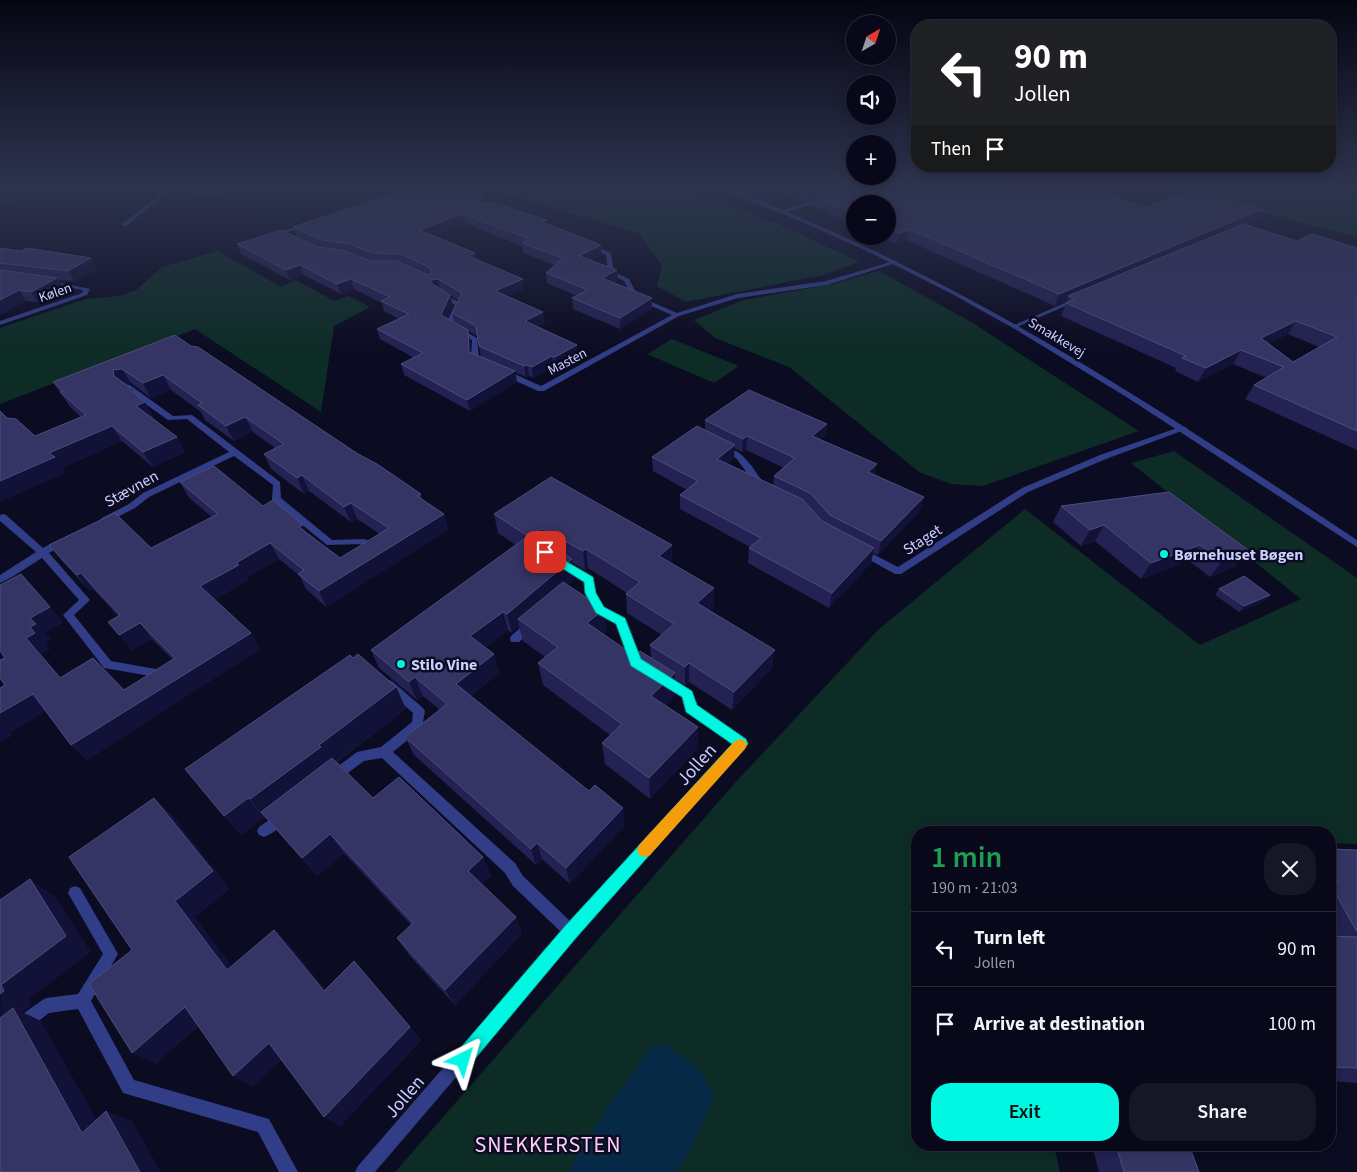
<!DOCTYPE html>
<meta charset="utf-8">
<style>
:root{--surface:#08081a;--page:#161627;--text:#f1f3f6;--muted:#989aa2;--line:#292939;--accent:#00f7e2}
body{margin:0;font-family:"Source Sans 3",sans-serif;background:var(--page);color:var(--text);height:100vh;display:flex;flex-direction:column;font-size:19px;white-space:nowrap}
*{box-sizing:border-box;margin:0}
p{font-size:16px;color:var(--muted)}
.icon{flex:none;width:28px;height:28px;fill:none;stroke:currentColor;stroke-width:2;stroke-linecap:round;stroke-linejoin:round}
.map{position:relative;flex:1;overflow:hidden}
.details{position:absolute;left:911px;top:826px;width:425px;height:325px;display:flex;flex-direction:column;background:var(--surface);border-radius:20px;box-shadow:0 2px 12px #0003,0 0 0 1px var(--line)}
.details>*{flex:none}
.top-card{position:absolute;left:911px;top:20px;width:425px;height:152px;border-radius:20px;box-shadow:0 2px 12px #0003,0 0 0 1px var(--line);background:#202124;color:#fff;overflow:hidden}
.needle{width:32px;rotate:39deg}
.controls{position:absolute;left:846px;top:15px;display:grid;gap:10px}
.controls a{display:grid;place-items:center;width:50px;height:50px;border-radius:50%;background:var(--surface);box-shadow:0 2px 12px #0003,0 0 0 1px var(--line);font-size:25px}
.pin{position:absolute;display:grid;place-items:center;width:42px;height:42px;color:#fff;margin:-21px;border-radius:10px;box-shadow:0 2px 8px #0006}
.me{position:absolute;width:55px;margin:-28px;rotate:40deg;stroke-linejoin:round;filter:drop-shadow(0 0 4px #0008)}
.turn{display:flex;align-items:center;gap:18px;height:105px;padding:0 20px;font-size:22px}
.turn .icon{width:65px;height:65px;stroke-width:2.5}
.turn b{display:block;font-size:35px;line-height:42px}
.then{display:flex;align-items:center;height:48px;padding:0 20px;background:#0003;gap:10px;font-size:19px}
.round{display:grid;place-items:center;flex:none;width:52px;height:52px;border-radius:20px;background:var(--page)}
.overview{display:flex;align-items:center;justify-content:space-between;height:85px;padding:0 20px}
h1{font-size:30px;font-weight:600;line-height:38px;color:#1e9e55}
.action{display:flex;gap:10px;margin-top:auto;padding:10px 20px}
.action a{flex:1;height:58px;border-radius:20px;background:var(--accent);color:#111;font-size:20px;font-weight:600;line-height:58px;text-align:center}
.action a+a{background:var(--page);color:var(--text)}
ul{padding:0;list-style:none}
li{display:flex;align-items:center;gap:15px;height:75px;padding:0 20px;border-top:1px solid var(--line)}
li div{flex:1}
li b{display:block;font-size:19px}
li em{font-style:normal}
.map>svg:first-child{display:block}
.green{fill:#0d2c26}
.water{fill:#062946}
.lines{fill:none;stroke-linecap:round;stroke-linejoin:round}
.minor{fill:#313d86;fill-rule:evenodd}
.tertiary{fill:#313d86;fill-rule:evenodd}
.wall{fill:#232252;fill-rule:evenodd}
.shaded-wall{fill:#121137}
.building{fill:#353565;stroke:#4d4d7d;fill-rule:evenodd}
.route{fill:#00f7e2;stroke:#00a193}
.slow{fill:#f59e0b}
.poi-dot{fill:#00f7e2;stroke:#0b0b22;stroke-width:2}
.labels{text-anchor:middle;stroke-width:5;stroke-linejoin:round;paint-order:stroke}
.far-street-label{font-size:14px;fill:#cccfff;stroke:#0b0b22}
.street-label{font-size:16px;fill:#cccfff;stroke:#0b0b22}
.poi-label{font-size:16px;font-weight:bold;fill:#cccfff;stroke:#0b0b22;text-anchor:start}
.near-street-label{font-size:19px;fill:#cccfff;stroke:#0b0b22}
.near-quarter-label{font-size:22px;letter-spacing:1px;fill:#ffcef6;stroke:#0b0b22}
</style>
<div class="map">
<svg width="1357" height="1172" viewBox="0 0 1357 1172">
<rect width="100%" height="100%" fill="#0b0b22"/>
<path class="green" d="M487 188H689L792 230 859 262 823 275 686 302 657 286 662 265 639 234Z
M1164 188H1327L1357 194V237Z
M218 251 281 287 296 280 334 301 349 296 370 307 334 326 321 412 195 329 0 404V328L86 299 119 296 136 290 162 267Z
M879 271 973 323 1139 431 983 486 951 484 919 472 789 367 715 338 694 320 744 300 833 284Z
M672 339 739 366 714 383 647 354Z
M1174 451 1357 578V844L1330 843V832H918V1145H1054L1060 1172H395L734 784 879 629 1025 509 1200 645 1301 599 1131 463Z"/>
<path class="water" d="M665 1044 696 1066 715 1094 690 1152 675 1172H567L606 1109 651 1047Z"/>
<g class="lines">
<path class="minor" d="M169 188H173L126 226H122V224Z
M825 197 827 200 782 213 779 211Z
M304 224 309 225 285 233 290 236V238H286L277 233Z
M588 245H592L611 253 614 272 629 279 638 296 677 313 737 294 826 281 894 261 899 262 827 285 738 298 679 316 544 391H538L500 374V370H506L541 386 672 315 633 298 624 281 608 273 606 255 588 247Z
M47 280 90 289 87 295 0 325V321L82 293 83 290 45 283V281Z
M438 293H442L462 304 452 324 477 338 479 358 486 360V364H480L471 359 472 340 445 325 455 305 438 295Z
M1074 299 1079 300 1017 327 1012 326Z
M124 385H130L173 416 192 415 280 482 281 498 332 540 364 539 367 540 369 542 367 544 327 545 273 501 272 499 273 485 234 456 149 497 135 508 108 522H102L100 520 102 518 129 504 143 493 229 452 187 419 168 420 124 389Z
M1180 427H1186L1187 429 1106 459 1028 492 901 574H895L857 553 855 551 857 549H863L898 567 1022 488 1100 455Z
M721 447C741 445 755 471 765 485L766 487 765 489H759L736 458 721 451Z
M3 514 6 515 43 548 60 539H66L68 541 66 543 49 553 90 600 74 615 111 661 156 669 160 670 162 673 160 676 156 677 104 668 63 615 79 600 42 558 12 577 0 583V575L36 552 0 521V515Z
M563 560 593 577 595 593 604 607 625 619 640 659 645 665 644 668 640 669 632 665 617 624 596 613 585 593 584 582 560 565 558 563Z
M531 621 535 622 536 625 535 628 519 642H511L510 639 511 636 527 622Z
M665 675 691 691 696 706 745 739 747 743 745 747 576 937 375 1172H355L358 1166 561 932 513 886 505 873 382 758 364 761 337 781 333 783 329 781 327 777 329 773 357 752 381 747 412 722 413 713 385 688 383 685 385 682 389 680 393 682 423 708 425 711 422 728 393 752 515 863 523 876 571 922 733 744 687 712 682 697 661 683 659 680 661 677Z
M282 811 287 813 288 817C285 825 272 834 264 837L259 835 257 831 259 827Z
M75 886 80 888 118 954 91 1001 134 1080 269 1119 298 1172H279L258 1132 123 1093 78 1009 49 1013 6 1046 0 1048V1030L41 1001 46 998 78 994 103 954 68 893 70 888Z"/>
<path class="tertiary" d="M721 188C733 186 780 209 794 215 995 299 1176 420 1357 540V547L1128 398 1013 328 954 295 873 254 809 225Z"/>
</g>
<path class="wall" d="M190 188H228L220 196H194Z
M428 188H490V192L482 196 484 197 485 203 547 224 601 245 602 255 591 260 617 270 618 280 613 283 652 308 620 329 573 309 572 298 577 296 547 283 546 273 555 265 523 253 522 246 464 223 432 236 475 253 476 259 524 289 507 297 545 323 537 326 578 356 557 368 553 367 533 378 529 376 526 377 515 372 517 382 470 411 404 375 401 364 414 358 380 339 377 329 399 319 384 311 382 303 354 289 341 294 303 275 290 280 241 254 237 244 319 247 297 237 293 227 429 191ZM450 295 458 300 452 313 454 323 447 318 453 306ZM468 331 477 336 481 357 471 353 470 341Z
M771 188H1088L1145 207 1259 220 1245 224 1297 241 1357 248V450L1245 399 1254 385 1267 378 1233 364 1198 382 1175 371 1176 368 1061 316 1067 301 1055 306 915 244 907 240 896 244 879 236H888V204H855V226L825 213V211L813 206 814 199 805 202ZM1288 334 1319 347 1293 362 1269 344Z
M0 248 97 269 74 281 58 280 63 288 38 302 26 301 0 315Z
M191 346 421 494 422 499 444 514 448 530 326 607 306 589 300 576 279 559 246 578 248 580 214 600 251 633 260 649 87 760 71 745 46 711 9 733 11 736 0 742V688L5 685V658L0 651 64 622 44 633 50 639 45 642 50 649 41 654 61 677 124 690 173 660 152 639 132 650 108 622 118 616 93 589 90 591 62 561 49 545 151 548 212 517 189 498 180 482 263 506 303 525 306 533 340 558 380 534 357 519 351 522 309 491 304 494 271 469 264 454 275 448 253 432 234 441 205 420 201 412 171 390 151 398 131 383 126 384 131 388 135 394 145 402 154 418H152L177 437 185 452 153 467 122 441 62 468 66 473 7 418 35 436 81 417 70 407 53 382Z
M705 420 827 424 825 437 821 440 875 475 924 497 920 511 878 555 873 553 871 563 829 608 748 563 749 548 750 547 680 509V495L687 490 653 471 652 457 705 430ZM734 448 742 452 746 450 784 468 774 476 773 485 727 464 734 459Z
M1169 492 1236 566 1210 577 1189 561 1141 579 1095 541 1081 546 1053 522 1061 506Z
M494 514 672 563 714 607 709 611 772 668 732 710 689 682 685 685 675 679V695L665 705 698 727 697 749 650 799 605 764 602 743 610 735 543 685 538 663 545 657 523 641 519 626 512 633 508 630 485 648 494 654 499 673 471 696 625 825 570 884 542 859 536 865 414 755 405 737 440 710 423 696 417 700 379 668 371 650 516 545 498 533ZM573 563 585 570 588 568 627 593 626 594 627 613 662 635 650 645 651 658 635 656 603 634 607 631 567 585 575 578Z
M1219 589 1270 595 1265 601 1239 612 1215 595Z
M396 687 406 709 337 762 373 798 483 857 491 876 482 884 516 917 522 934 455 1005 409 955 397 938 411 925 344 853 317 876 267 819 264 817 241 835 224 816Z
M1330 849 1357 850V1083L1330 1081Z
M1092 1145H1189L1199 1172H1099Z"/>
<path class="shaded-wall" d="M14 188H46L0 205V193Z
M216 188H228L220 196Z
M336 188H356L337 190Z
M481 188H490V192L481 196 470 191Z
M821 188H856L814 195V199L805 202 806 192Z
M1265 210 1259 220 1249 222 1072 298 1068 296 1067 301 1055 306 1059 294 1255 212Z
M462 214 464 223 421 240 419 230Z
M909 230 907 240 896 244 899 233Z
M601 245 602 255 580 266 579 256Z
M475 253 477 263 468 256Z
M91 258 97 269 74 281 68 271Z
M300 265 303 275 290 280 286 270Z
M617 270 618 280 602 288V278Z
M57 278 63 288 38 302 31 292Z
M351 279 354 289 341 294 337 284Z
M438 279 440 289 431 283V280Z
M523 279 524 289 497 302 495 291Z
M19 290 26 301 0 315V300Z
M450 295 453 306 443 326 441 315Z
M652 298V308L620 329V318Z
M543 312 545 323 527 332 525 321Z
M1296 321 1288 334 1253 352 1261 338Z
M468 330 470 341 471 363 469 352Z
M577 345 578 356 557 368 555 357Z
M1241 350 1233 364 1198 382 1206 368Z
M552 356 553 367 533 378 532 367Z
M527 365 529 376 526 377 524 366Z
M122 369 131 383 122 385 114 376 113 370Z
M515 371 517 382 470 411 467 400Z
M163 375 171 390 151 398 143 383Z
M145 402 154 418 145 421 136 406Z
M245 417 253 432 234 441 226 426Z
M827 424 825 437 810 449 812 436Z
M112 426 122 441 62 468 66 473 0 502V481L49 453Z
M747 436 746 450 742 452 743 439Z
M177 437 185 452 153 467 143 452Z
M735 445 734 459 716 473 717 459Z
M877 464 874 478 868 472Z
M302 475 309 491 304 494 297 478Z
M924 497 920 511 878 555 881 541Z
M351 503 357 519 351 522 344 507Z
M444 514 448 530 326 607 319 591Z
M303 525 310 541 299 527Z
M1104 525 1095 541 1081 546 1090 530Z
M543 529 546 547 539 551 535 532Z
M270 543 279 559 246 578 248 580 210 602 200 586 236 563Z
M672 545V564L659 556Z
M1200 545 1189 561 1141 579 1151 563Z
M874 548 871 563 829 608 832 593Z
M586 549 588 568 585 570 583 551Z
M1248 550 1236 566 1210 577 1222 561Z
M572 559 575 578 523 623 518 619 519 626 512 633 507 614Z
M81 573 93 589 90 591 77 575Z
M714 588V607L697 622V603Z
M1270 595 1265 601 1239 612 1244 606Z
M50 607 64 622 44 633 50 639 45 642 50 649 41 654 74 693 60 678 26 638 30 627V618Z
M604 609 607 631 590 645 587 623Z
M503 612 508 630 476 655 470 636Z
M140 623 152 639 132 650 119 635Z
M251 633 260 649 87 760 71 745Z
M775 650 772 668 732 710 734 692Z
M494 654 499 673 463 702 456 684Z
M689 663V682L685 685V667Z
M675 673V695L652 717 651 696Z
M415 677 423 696 417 700 409 682Z
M396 687 406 709 332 765 261 812 267 819H266L250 799 319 745Z
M33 694 48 710 9 733 11 736 0 742V713Z
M698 727 697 749 650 799 649 778Z
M154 798 173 816 230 889 195 917 246 985 227 970 175 901Z
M248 798 264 817 241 835 224 816Z
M623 808 625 825 570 884 566 868Z
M330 834 344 853 317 876 302 858Z
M537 843 542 859 536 865 531 849Z
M483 857 491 876 477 889 468 871Z
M30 879 55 896 91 952 29 999 32 1005 22 1012 41 1021 109 1142 82 1133 0 1028 1 985Z
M516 917 522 934 455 1005 445 990Z
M274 930 290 945 338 1005 324 991Z
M354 961 422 1040 340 1127 324 1117Z
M185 1007 206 1020 156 1064 132 1053Z
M269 1043 287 1055 253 1087 233 1076Z
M106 1111 132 1121 161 1172H140Z"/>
<path class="building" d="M0 188H14L0 193Z
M412 188H419L435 194 449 193 477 203 497 204 547 220 542 222 601 245 579 256 617 270 602 278 652 298 620 318 572 298 588 290 546 273 562 258 522 243 530 239 462 214 419 230 475 253 468 256 523 279 495 291 543 312 525 321 577 345 555 357 552 356 532 367 527 365 524 366 479 346 476 326 452 313 462 293 438 279 431 280V283L450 295 441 315 468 330 469 352 515 371 467 400 401 364 423 353 377 329 409 314 381 301 390 297 351 279 337 284 300 265 286 270 237 244 281 230 318 247 345 251 370 261H397L428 275 432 272 430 268 401 254 372 253 350 244 322 240 293 227Z
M454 188H481L470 191 484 197Z
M796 188H821L806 192Z
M842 188H1088L1145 207 1177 195 1188 197 1202 192 1265 210 1255 212 1059 294 918 233 909 230 899 233 888 228V204H855V215L826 203 830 202 814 195Z
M1243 224 1297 241 1312 234 1357 248V431L1254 385 1284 367 1241 350 1206 368 1182 358 1186 356 1066 303 1075 299 1068 296ZM1296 321 1337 337 1293 362 1261 338Z
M0 248 21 251 27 248 91 258 68 271 0 263Z
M0 270 57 278 31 292 19 290 0 300Z
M175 335 191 346 198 347 358 454 377 464 421 494 417 496 444 514 319 591 298 574 304 570 270 543 236 563 239 565 200 586 251 633 71 745 33 694 0 713V688L5 685 0 678V660L5 658 0 651V585L21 574 50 607 30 618 36 624 30 627 35 633 26 638 60 678 93 658 124 690 175 658 140 623 119 635 108 622 120 615 81 573 77 575 49 545 115 513 151 548 218 514 180 482 214 466 263 506 273 500 303 525 299 527 340 558 389 528 351 503 344 507 302 475 297 478 264 454 284 444 245 417 226 426 198 405 202 403 163 375 143 383 122 369 113 370 114 376 131 388 129 389 145 402 136 406 177 437 143 452 112 426 49 453 55 457 0 481V411L7 418 16 419 35 436 86 415 60 392 63 391 53 382Z
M749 390 827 424 812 436 877 464 868 472 924 497 881 541 830 515 810 493 774 476 795 458 747 436 743 439 705 420Z
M697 426 735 445 717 459 802 499 822 521 874 548 832 593 749 548 761 538 680 495 698 481 652 457Z
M551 477 672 545 659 556 714 588 697 603 775 650 734 692 689 663 685 667 650 645 674 624 626 594 640 582 586 549 583 551 543 529 535 532 538 537 572 559 507 614 503 612 470 636 494 654 456 684 589 791 595 785 623 808 566 868 537 843 531 849 405 737 447 704 415 677 409 682 371 650 528 536 494 514Z
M1169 492 1248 550 1222 561 1200 545 1151 563 1104 525 1090 530 1061 506Z
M1244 576 1270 595 1244 606 1219 589Z
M563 582 604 609 587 623 635 656 640 651 675 673 651 696 698 727 649 778 602 743 622 724 538 663 558 647 518 619Z
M358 654 396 687 319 745 321 747 250 799 248 798 224 816 185 769 350 655 353 658Z
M332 758 373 798 399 777 483 857 468 871 516 917 445 990 397 938 413 923 330 834 302 858 261 812Z
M154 798 213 871 175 901 227 970 274 930 324 991 354 961 410 1027 324 1117 269 1043 233 1076 185 1007 132 1053 89 984 132 950 69 857Z
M1330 849 1357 850V932L1330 883V882H1338L1330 868Z
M30 879 66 936 1 985 4 991 0 994V900Z
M1330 936 1357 937V1068L1330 1067Z
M13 1008 82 1133 106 1111 140 1172H0V1018Z
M1116 1145H1189L1199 1172H1124Z"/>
<linearGradient id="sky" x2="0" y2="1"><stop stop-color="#060613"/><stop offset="0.53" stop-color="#2e344f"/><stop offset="1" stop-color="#2e344f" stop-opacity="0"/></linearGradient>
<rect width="1357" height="352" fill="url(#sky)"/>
<path class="route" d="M545 549 593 577 596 593 604 607 625 618 641 659 692 691 697 705 746 739 748 744 576 938 469 1066 463 1069 456 1066 454 1060 456 1053 565 926 732 744 686 712 682 697 631 666 616 624 596 613 585 593 584 582 541 555 540 552Z"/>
<path class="slow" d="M740 739 745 741 747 745 745 749 650 855 645 857 639 855 637 850 639 845 735 741Z"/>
<g class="poi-dot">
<circle cx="1164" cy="554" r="5"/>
<circle cx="401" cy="664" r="5"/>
</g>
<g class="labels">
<g class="far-street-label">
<text transform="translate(55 292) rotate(-19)" y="5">Kølen</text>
<text transform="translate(1057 337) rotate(31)" y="5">Smakkevej</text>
<text transform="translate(567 361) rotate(-28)" y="5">Masten</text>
</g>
<g class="street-label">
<text transform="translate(131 488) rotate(-29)" y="6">Stævnen</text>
<text transform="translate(922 539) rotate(-33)" y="6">Staget</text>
</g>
<g class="poi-label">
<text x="1174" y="560">Børnehuset Bøgen</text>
<text x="411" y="670">Stilo Vine</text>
</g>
<g class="near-street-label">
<text transform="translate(696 764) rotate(-48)" y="7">Jollen</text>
<text transform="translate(404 1096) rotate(-49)" y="7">Jollen</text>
</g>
<g class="near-quarter-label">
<text x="548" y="1152">SNEKKERSTEN</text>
</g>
</g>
</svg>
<div class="controls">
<a><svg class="needle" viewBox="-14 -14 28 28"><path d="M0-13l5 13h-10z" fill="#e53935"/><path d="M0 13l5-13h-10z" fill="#989aa2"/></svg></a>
<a><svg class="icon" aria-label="sound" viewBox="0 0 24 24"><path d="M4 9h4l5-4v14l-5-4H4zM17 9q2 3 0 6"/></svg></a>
<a>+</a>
<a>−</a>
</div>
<div class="pin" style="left:545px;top:552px;background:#d93025"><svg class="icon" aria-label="arrive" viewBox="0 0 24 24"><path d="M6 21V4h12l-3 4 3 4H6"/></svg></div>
<svg class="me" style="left:463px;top:1060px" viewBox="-20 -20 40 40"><path d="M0-17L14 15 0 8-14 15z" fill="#00f7e2" stroke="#fff" stroke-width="4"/></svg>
<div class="top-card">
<div class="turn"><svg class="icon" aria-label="left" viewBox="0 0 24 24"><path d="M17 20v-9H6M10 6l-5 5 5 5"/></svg><div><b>90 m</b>Jollen</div></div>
<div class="then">Then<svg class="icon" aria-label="arrive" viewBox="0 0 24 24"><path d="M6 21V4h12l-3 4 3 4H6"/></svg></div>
</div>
<section class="details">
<div class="overview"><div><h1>1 min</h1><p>190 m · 21:03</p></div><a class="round"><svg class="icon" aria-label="close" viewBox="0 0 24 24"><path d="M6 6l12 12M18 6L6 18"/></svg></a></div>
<ul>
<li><svg class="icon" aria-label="left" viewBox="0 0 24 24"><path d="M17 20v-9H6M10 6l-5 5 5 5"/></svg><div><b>Turn left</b><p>Jollen</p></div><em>90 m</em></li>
<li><svg class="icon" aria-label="arrive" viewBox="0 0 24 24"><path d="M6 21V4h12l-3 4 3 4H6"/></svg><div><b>Arrive at destination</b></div><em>100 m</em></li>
</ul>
<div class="action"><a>Exit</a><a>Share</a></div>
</section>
</div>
